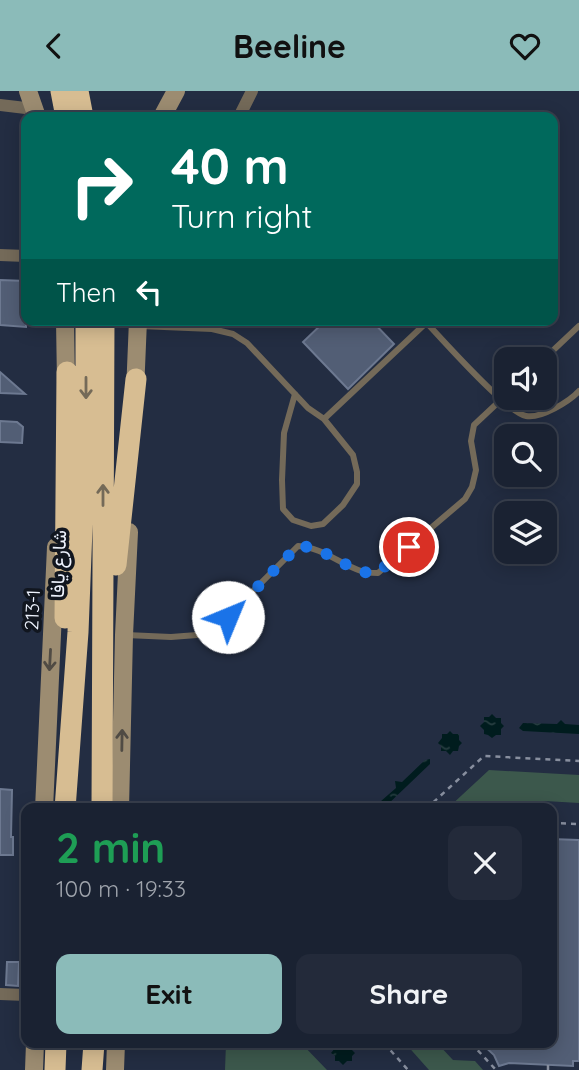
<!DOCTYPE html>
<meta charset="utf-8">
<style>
:root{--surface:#1a2232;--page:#232a3a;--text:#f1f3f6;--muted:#9fa4ac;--line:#383f4d;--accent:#8bbbb9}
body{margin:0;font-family:Quicksand,Vazirmatn,sans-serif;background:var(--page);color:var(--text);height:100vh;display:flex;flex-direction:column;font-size:26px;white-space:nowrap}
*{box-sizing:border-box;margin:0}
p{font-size:23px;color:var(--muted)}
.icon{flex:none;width:38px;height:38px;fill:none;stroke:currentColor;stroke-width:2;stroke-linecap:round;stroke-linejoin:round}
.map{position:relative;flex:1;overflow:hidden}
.sheet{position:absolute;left:21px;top:712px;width:536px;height:245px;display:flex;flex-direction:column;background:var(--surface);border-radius:14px;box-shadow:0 4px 18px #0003,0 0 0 2px var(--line)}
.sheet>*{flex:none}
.top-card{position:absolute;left:21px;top:21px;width:537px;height:214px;border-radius:14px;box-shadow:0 4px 18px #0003,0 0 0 2px var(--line);background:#00695c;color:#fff;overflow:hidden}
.fabs{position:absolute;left:494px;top:256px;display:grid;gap:14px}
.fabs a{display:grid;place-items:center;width:63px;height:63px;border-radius:14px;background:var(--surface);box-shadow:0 4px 18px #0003,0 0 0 2px var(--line);font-size:35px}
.pin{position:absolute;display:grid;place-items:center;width:60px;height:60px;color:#fff;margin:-30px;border:4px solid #fff;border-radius:50%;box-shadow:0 2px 7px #0007}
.me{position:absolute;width:77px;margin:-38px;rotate:45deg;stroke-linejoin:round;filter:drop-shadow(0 0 5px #0008)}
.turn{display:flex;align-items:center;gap:24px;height:147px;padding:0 35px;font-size:32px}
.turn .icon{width:91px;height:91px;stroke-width:2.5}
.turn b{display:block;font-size:49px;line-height:60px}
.then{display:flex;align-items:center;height:66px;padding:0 35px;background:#0003;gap:14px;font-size:26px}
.round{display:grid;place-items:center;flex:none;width:74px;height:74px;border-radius:14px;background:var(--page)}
.head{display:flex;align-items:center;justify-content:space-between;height:119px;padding:0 35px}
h1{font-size:42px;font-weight:700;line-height:52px;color:#1e9e55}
.cta{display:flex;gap:14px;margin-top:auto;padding:14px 35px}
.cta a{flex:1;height:80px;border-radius:14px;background:var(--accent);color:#111;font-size:28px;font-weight:700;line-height:80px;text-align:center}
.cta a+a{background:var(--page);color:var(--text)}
header{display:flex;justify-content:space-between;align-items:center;height:91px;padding:0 35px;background:var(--accent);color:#111;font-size:32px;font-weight:700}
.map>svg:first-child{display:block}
.green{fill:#3c584c}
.water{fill:url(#water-ripples)}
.building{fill:#525e75;stroke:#6d7991;stroke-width:2}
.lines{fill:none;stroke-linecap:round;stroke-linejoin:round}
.path{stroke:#888f9f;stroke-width:2.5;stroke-dasharray:5 5;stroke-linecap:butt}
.lane{stroke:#746a59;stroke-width:6}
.street{stroke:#746a59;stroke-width:12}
.secondary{stroke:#9c8c71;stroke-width:18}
.highway{stroke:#d7bd92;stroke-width:21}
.oneway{stroke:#746a58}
.oneway2{stroke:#504b44}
.route{stroke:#1a73e8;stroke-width:12;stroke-dasharray:0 21.6}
.labels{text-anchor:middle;stroke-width:7;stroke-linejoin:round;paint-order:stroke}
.street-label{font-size:19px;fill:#edf2fd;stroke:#11161f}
</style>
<header><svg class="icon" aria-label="back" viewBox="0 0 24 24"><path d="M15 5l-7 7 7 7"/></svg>Beeline<svg class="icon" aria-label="heart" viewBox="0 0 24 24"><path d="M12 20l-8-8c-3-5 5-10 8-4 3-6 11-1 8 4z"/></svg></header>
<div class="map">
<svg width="579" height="979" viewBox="0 0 579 979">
<defs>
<pattern id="water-ripples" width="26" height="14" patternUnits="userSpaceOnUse" patternTransform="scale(1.75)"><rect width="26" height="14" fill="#001c1e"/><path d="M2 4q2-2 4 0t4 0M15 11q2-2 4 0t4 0" fill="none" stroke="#263d40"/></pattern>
</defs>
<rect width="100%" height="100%" fill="#232d42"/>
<path class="green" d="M489 679 579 684V712L545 710 537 718 448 717Z
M226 952H301L327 979H225Z
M405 952H437L453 969 475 970 483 979H429Z"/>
<path class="water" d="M492 623 496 627H501V632L504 635 501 638V644H496L492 647 488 644 484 643V639L480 635 484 631V626H489Z
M561 629 565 633 579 634V643L523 640 519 637 523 632 557 633Z
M450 640 453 643H459V649L462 652 459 655 458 660H453L450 664 446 660H441V655L438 652 442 647V643H447Z
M430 668V673L384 717H373L396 697 395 690 402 691 425 669Z
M345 952 352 953V959L355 962 352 965V970H347L343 974 339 970H335V965L331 962 335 957V953Z"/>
<path class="building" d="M0 189 26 190V236L0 234Z
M326 229H371L394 253 348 298 303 251Z
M0 281 25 303 0 302Z
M0 330 17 331 23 336 22 352 0 351Z
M0 698 12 699 11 746H13V764H0Z
M551 748 579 749V970H573V975L509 972 499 975 494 964 481 952H551Z
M7 871H19L18 895 6 894Z"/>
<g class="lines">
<path class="path" d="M426 718 484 665 579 670
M551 732 579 733
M384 952 408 979
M471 952 496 979
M548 979V969"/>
<path class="lane" d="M424 229C441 247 507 322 526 325 541 328 570 310 579 300
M140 235 212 238 233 243 247 252 308 317 324 328 426 232
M544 268 579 235
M295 303 284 342 282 389 283 418 293 429 311 435 323 433 343 414 357 393V381L353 364 324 328
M126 544 171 546 210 543 298 455C321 456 340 473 361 480 366 482 372 482 378 482L465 408 472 396 476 379 471 350 474 334 506 304"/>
<path class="street" d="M0 14 34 18
M239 26 252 0
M0 164 26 165
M0 903 26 904"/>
<path class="secondary" d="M28 0 37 26
M162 26 176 0
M65 229 66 292
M135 301 138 229
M44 718 56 456
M120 718 124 544 129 441
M34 979 35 952
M115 979 116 952"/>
<path class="highway" d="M61 0 66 26
M78 0 83 26
M116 474 136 288
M65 527 67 281
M65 718 78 541 86 334V229
M102 718 104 229
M55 979 56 952
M92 979 94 952"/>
</g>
<defs><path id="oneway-shaft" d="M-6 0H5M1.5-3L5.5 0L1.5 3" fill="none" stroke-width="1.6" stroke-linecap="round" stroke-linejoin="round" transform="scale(1.75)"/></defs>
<g class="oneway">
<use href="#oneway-shaft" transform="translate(86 297) rotate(90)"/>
<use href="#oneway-shaft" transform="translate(103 404) rotate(-90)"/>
</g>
<g class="oneway2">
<use href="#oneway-shaft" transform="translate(50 569) rotate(93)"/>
<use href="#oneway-shaft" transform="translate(122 649) rotate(-89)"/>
</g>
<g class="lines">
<path class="route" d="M228 526 298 455C321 455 340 473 361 480 366 482 372 482 377 482L409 456"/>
</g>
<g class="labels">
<g class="street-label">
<text transform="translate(58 473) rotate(-88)" y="7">شارع يافا</text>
<text transform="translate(32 519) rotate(-87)" y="7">213-1</text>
</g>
</g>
</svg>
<div class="fabs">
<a><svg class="icon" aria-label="sound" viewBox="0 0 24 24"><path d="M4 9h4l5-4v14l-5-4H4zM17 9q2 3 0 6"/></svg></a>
<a><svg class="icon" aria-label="search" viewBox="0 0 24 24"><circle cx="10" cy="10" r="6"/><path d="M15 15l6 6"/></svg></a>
<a><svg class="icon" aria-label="layers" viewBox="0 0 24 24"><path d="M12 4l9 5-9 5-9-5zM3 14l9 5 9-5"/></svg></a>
</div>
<div class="pin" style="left:409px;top:456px;background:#d93025"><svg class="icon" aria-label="arrive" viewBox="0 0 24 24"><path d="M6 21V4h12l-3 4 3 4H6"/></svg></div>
<svg class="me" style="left:228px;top:526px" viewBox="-20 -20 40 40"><circle r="19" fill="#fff"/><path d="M0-13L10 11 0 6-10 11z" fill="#1a73e8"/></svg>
<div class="top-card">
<div class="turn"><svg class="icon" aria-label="right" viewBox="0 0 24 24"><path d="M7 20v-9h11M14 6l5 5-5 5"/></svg><div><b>40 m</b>Turn right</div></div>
<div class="then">Then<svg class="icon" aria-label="left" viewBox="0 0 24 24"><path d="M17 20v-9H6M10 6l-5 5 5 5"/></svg></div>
</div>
<section class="sheet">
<div class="head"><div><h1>2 min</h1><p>100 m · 19:33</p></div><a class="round"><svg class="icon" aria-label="close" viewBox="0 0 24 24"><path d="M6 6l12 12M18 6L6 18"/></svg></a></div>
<div class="cta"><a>Exit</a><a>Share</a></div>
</section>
</div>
